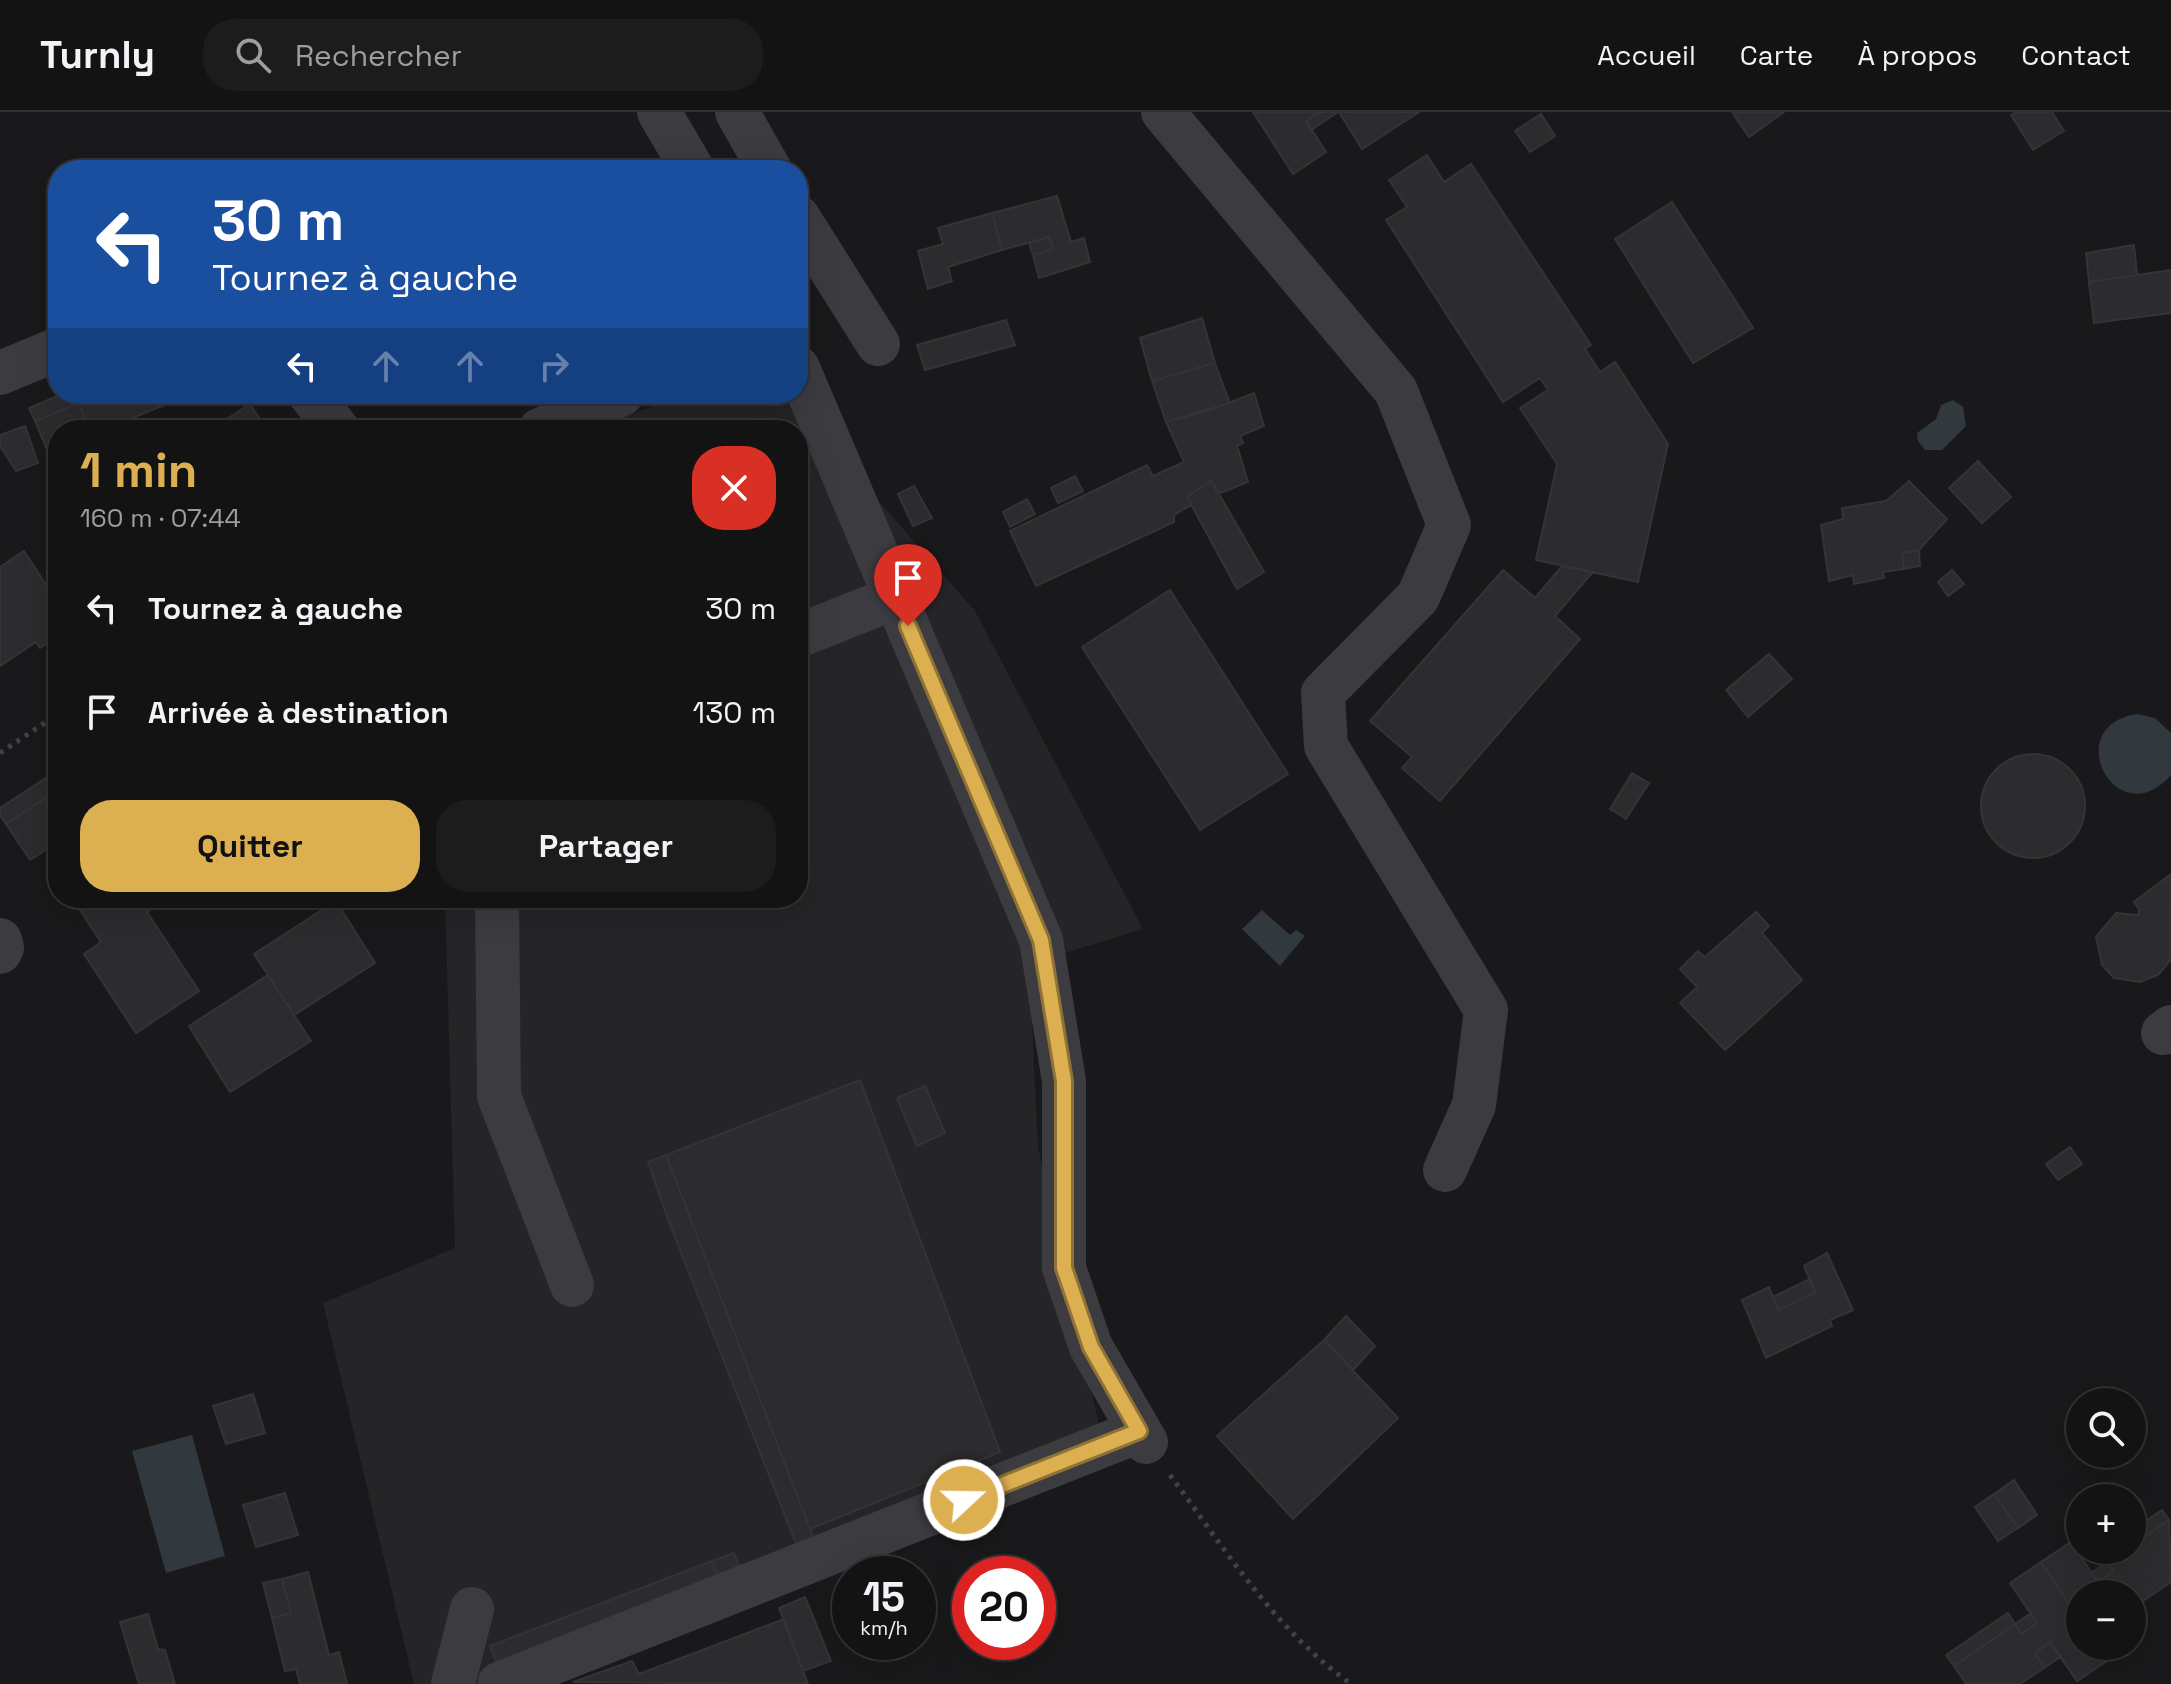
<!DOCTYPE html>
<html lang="fr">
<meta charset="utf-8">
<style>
:root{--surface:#131314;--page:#1c1c1d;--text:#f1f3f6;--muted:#9d9ea0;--line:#323234;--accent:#dcb051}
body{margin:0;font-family:"Space Grotesk",sans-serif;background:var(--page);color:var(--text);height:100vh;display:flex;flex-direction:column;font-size:30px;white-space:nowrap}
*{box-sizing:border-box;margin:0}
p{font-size:26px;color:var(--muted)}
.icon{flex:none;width:44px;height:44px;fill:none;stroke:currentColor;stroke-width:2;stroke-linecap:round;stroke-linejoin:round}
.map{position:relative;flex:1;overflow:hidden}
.details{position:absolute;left:48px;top:308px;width:760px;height:488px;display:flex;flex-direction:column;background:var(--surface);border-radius:32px;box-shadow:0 8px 32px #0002,0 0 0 2px var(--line)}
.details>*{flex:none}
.banner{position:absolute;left:48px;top:48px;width:760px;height:244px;border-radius:32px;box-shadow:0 8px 32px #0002,0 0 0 2px var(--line);background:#1a4fa0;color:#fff;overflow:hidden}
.tools{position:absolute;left:2066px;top:1276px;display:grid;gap:16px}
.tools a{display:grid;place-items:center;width:80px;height:80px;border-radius:50%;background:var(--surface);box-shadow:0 8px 32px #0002,0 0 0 2px var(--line);font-size:40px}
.speed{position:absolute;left:832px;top:1444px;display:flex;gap:16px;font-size:40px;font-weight:700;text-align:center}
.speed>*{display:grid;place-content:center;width:104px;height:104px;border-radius:50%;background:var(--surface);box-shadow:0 8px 32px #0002,0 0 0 2px var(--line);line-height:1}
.speed small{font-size:20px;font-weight:400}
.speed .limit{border:12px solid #d22;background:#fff;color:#111}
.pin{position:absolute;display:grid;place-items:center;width:68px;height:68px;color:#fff;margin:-82px -34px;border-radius:50% 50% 50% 0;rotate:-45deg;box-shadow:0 0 8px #0007}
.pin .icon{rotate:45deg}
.me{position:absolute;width:88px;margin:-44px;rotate:69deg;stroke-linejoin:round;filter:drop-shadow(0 0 6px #0008)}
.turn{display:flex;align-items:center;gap:28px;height:168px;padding:0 32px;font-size:36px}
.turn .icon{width:104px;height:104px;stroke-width:2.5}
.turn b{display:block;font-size:56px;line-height:68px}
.lanes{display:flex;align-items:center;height:76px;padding:0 32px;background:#0003;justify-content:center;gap:40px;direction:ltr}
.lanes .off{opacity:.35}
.round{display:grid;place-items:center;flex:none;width:84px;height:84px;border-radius:32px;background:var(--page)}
.summary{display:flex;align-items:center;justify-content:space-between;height:136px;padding:0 32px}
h1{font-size:48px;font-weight:700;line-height:60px;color:var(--accent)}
.action{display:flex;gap:16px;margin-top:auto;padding:16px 32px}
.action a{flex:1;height:92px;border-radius:32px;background:var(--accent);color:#111;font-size:32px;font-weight:700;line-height:92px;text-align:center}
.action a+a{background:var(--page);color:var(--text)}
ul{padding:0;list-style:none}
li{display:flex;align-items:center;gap:24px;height:104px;padding:0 32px}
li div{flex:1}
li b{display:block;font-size:30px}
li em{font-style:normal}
header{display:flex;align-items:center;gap:48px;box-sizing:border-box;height:112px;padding:0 40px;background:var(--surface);border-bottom:2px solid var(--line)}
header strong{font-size:38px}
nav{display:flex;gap:44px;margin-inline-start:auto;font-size:28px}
.search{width:560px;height:72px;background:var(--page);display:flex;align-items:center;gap:20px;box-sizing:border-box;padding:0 28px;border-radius:32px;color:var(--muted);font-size:30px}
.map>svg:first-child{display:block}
.built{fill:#252528}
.water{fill:#31383e}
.building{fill:#2c2c2f;stroke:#343437;stroke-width:2}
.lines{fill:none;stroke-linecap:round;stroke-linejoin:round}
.path{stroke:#414246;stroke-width:5;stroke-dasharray:4 6;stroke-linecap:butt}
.minor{stroke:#3b3b40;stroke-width:44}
.route-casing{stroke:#8f7235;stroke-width:20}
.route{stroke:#dcb051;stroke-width:14}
</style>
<header>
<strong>Turnly</strong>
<div class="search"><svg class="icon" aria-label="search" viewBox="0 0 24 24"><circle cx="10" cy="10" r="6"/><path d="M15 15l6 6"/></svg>Rechercher</div>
<nav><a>Accueil</a><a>Carte</a><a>À propos</a><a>Contact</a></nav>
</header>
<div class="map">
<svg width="2171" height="1572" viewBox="0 0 2171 1572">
<rect width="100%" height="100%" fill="#19191b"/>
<path class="built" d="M685 282H785L975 499 1143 817 1029 852 1038 1035 1099 1313 464 1572H414L323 1191 455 1136 445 786H798V318H589Z"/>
<path class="water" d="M1953 288 1963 295 1966 314 1942 338H1925L1918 329 1917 321 1936 307 1941 293Z
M2137 602 2155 606 2171 621V663C2117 725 2058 614 2137 602Z
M1262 798 1290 823 1296 818 1305 824 1280 854 1242 817Z
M192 1323 225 1444 166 1461 132 1339Z"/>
<path class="building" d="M1253 0H1320L1306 9 1326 40 1293 62Z
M1320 0H1338L1311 18 1306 9Z
M1339 0H1419L1362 37Z
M1732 0H1784L1749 25Z
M2016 0H2052L2064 19 2033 38 2011 3Z
M1541 2 1555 24 1530 40 1515 19Z
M1427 43 1444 70 1471 52 1591 233 1585 237 1600 260 1615 250 1668 332 1638 470 1536 448 1557 352 1520 296 1548 278 1540 266 1503 290 1386 108 1407 95 1389 68Z
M1057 84 1071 130 1084 126 1090 150 1039 166 1033 143 1053 137 1049 125 1002 138 992 101Z
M1672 90 1753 216 1693 251 1615 127Z
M992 101 1002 138 948 155 952 169 928 177 918 139 943 132 938 116Z
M1049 125 1053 137 1033 143 1029 131Z
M2134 133 2137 163 2089 170 2086 141Z
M2171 158V201L2094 211 2089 170Z
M1202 206 1215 251 1152 269 1140 226Z
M1006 208 1015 233 925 258 917 233Z
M1215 251 1230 291 1166 310 1152 269Z
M1254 281 1264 314 1240 324 1243 331 1237 334 1248 370 1218 382 1211 368 1187 385 1191 393 1174 403V410L1036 474 1010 419 1147 353 1153 364 1184 350 1166 310 1210 298Z
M62 282H75L79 291 35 309 29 296Z
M75 282H151L157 296 104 318H89Z
M151 282H177L179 288 157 296Z
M79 291 89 318H58V347L52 350 35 309Z
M250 292 267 318H201L215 309 218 313Z
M25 314 38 351 16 359 0 334V323Z
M1978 349 2011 385 1982 411 1949 376Z
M1075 364 1083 379 1058 391 1051 376Z
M1211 368 1264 460 1237 477 1187 385Z
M1909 369 1947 407 1919 438 1902 441 1904 457 1883 460 1884 466 1854 472 1853 463 1829 469 1821 413 1843 407 1842 396 1886 389Z
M914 374 932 406 913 414 898 382Z
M1027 387 1035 402 1010 415 1003 400Z
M1919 438 1920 454 1904 457 1902 441Z
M24 439 58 491V524L40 536 36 530 0 554V455Z
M1562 454 1593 460 1555 504 1580 527 1440 689 1402 656 1412 645 1370 609 1503 458 1535 486Z
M1952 458 1964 472 1948 484 1938 470Z
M1170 478 1288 662 1200 718 1082 535Z
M1769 542 1792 567 1748 605 1726 578Z
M1981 694a52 52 0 1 1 104 0a52 52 0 1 1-104 0Z
M58 658V678L6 712 0 703V696Z
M1632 661 1649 671 1626 707 1610 697Z
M58 678V730L30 748 6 712Z
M2171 762 2170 849 2158 863 2140 870 2114 866 2102 853 2096 825 2116 801 2138 803 2139 797 2134 790Z
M72 786H163L164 789 147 800 199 879 136 921 84 842 101 830Z
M336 789 375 851 294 903 254 842Z
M1756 800 1769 814 1762 821 1802 868 1725 938 1680 891 1697 875 1680 857 1698 839 1705 845Z
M268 863 311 929 230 980 189 914Z
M860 968 1000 1340 810 1417 666 1043Z
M925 974 945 1021 917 1034 897 986Z
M2070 1035 2082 1052 2058 1068 2046 1052Z
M666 1043 810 1417 817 1433 799 1439 669 1110 648 1050Z
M1827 1141 1853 1198 1830 1208 1832 1214 1766 1246 1742 1188 1769 1175 1778 1198 1815 1181 1804 1154Z
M1810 1167 1815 1181 1778 1198 1773 1185Z
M1346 1204 1375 1234 1353 1258 1324 1228Z
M1324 1228 1398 1306 1293 1407 1217 1324Z
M253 1282 265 1321 226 1332 213 1294Z
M2014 1368 2037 1403 2018 1416 1994 1382Z
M285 1381 298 1423 256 1435 243 1393Z
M1994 1382 2018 1416 1998 1429 1975 1395Z
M2162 1398 2169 1408 2132 1433V1418Z
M2169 1408 2171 1470 2137 1493 2132 1482 2127 1478 2121 1482H2080V1509L2041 1450 2071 1430 2098 1470 2114 1459 2107 1450 2125 1438H2132V1433Z
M2101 1438H2125L2107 1450Z
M734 1441 742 1463 721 1471 712 1449Z
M712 1449 721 1471 499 1557 490 1534Z
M2041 1450 2080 1509V1534H2097L2107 1549 2077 1569 2050 1530 2035 1541 2044 1556 2020 1572H1966L1954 1554 2015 1512 2021 1522 2037 1511 2010 1471Z
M2107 1450 2114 1459 2098 1470 2091 1461Z
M308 1460 329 1543 339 1540 347 1572H300L296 1557 285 1559 272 1506 291 1501 282 1467Z
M282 1467 291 1501 272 1506 263 1471Z
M805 1485 831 1549 803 1559 779 1496Z
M2008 1501 2015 1512 1954 1554 1946 1543Z
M2031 1501 2037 1511 2021 1522 2015 1512Z
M148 1502 158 1537 165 1538 175 1572H139L120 1510Z
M784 1507 808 1572 573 1570 632 1549 639 1562Z
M2050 1530 2060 1545 2044 1556 2035 1541Z
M2097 1534H2129L2107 1549Z"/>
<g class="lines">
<path class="path" d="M0 641 58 602
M259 786 262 790
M1170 1363C1225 1437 1275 1518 1351 1572"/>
<path class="minor" d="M659 0 693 58
M737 0 770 58
M1163 0 1396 279 1449 413 1418 485 1323 581 1326 634 1486 898 1474 993 1445 1058
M798 105 878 232
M798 256 1041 828 1064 969V1156L1091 1235 1146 1330
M0 261 58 237
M310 282 338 318
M540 318 622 282
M798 524 896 485
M497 786 499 984 572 1173
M0 828 2 836 0 840
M2163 921 2171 915
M453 1572 472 1497
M499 1572 1139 1319"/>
</g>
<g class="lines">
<g class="route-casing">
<path id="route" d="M908 514 1041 828 1064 969V1156L1091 1235 1139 1319 964 1388"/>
</g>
<use href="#route" class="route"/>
</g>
</svg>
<div class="tools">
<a><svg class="icon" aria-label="search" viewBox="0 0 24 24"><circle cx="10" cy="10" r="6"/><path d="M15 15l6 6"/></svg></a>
<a>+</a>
<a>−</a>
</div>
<div class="speed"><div>15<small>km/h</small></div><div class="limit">20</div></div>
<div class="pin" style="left:908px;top:514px;background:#d93025"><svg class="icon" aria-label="arrive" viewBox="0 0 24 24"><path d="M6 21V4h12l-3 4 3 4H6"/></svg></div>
<svg class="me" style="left:964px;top:1388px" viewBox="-20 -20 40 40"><circle r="17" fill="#dcb051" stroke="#fff" stroke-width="3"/><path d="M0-11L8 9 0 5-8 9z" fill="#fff"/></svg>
<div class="banner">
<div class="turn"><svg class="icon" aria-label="left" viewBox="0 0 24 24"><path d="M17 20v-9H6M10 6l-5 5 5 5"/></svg><div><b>30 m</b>Tournez à gauche</div></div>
<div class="lanes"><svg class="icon" aria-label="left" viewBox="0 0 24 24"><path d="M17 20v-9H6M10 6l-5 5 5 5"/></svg><svg class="icon off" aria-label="ahead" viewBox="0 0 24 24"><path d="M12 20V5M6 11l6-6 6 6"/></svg><svg class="icon off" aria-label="ahead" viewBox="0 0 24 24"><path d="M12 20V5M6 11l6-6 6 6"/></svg><svg class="icon off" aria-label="right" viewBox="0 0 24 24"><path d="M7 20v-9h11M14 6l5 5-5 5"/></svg></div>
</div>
<section class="details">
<div class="summary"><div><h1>1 min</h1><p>160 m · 07:44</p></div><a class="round" style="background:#d93025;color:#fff"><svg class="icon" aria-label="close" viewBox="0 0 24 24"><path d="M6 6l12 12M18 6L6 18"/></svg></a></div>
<ul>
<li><svg class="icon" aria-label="left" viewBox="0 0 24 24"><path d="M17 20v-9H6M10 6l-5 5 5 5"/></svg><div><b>Tournez à gauche</b></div><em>30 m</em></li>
<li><svg class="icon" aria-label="arrive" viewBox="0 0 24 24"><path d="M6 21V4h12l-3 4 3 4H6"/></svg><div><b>Arrivée à destination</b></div><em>130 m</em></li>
</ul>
<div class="action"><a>Quitter</a><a>Partager</a></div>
</section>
</div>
